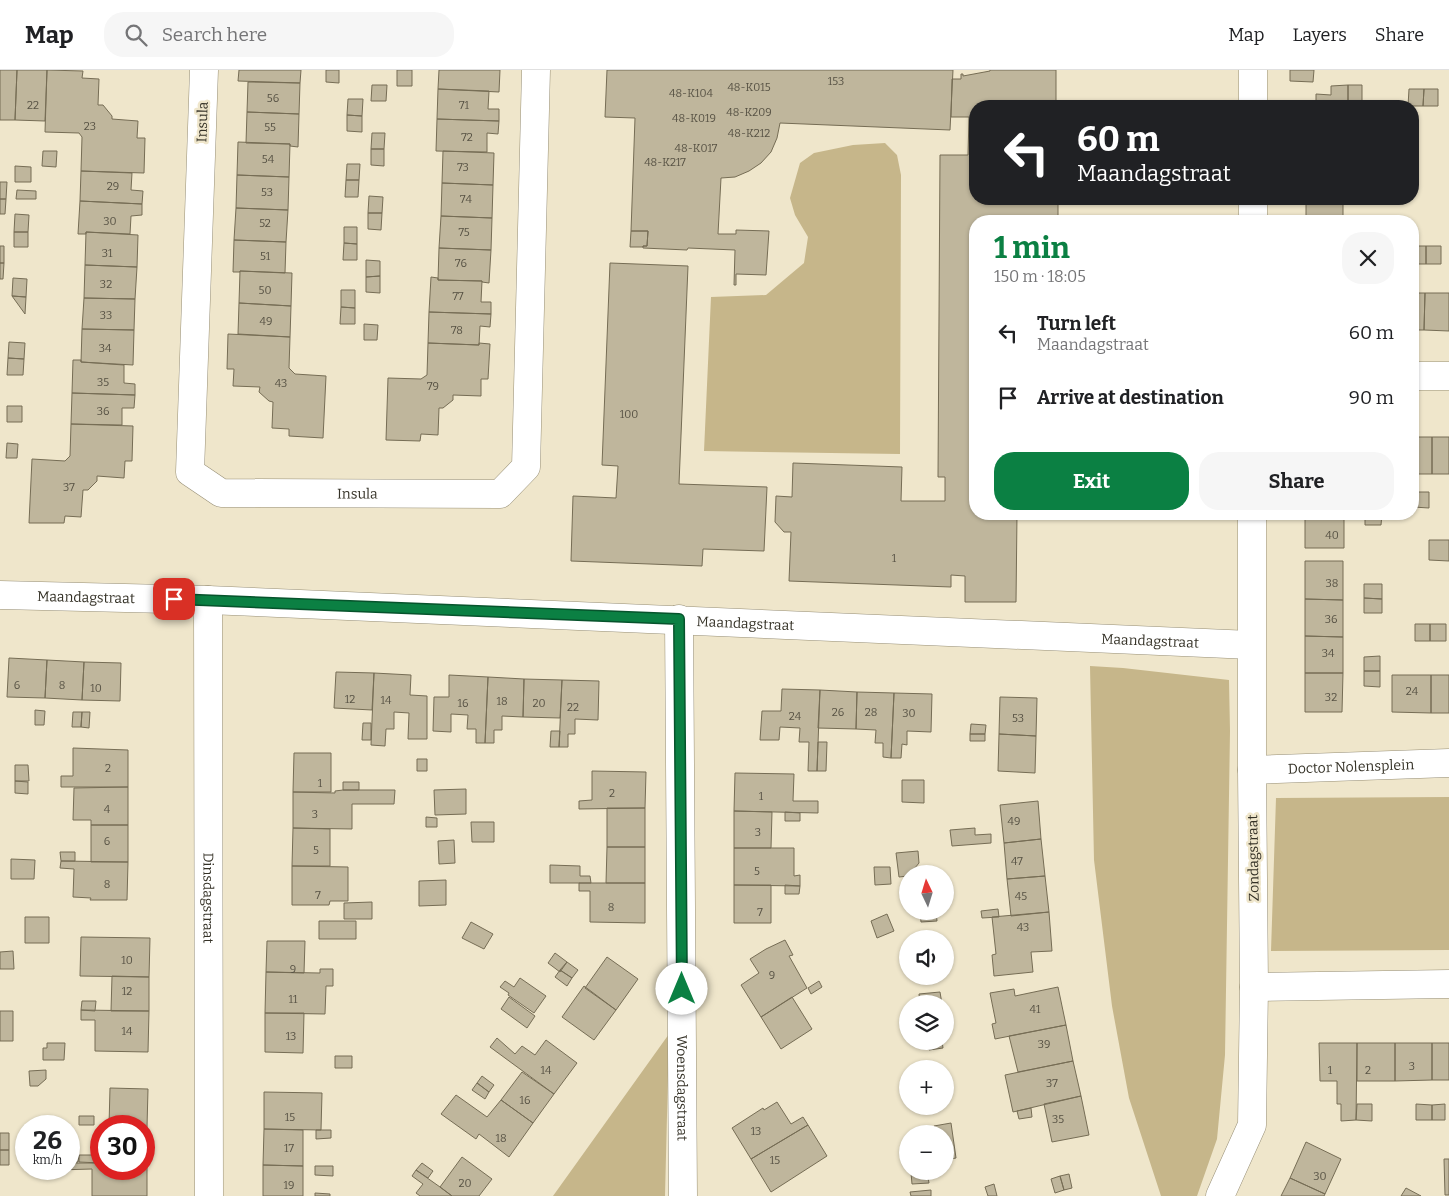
<!DOCTYPE html>
<meta charset="utf-8">
<style>
:root{--surface:#fff;--page:#f6f6f6;--text:#202124;--muted:#757577;--line:#e0e0e0;--accent:#0b8043}
body{margin:0;font-family:Bitter,serif;background:var(--page);color:var(--text);height:100vh;display:flex;flex-direction:column;font-size:19px;white-space:nowrap}
*{box-sizing:border-box;margin:0}
p{font-size:16px;color:var(--muted)}
.icon{flex:none;width:28px;height:28px;fill:none;stroke:currentColor;stroke-width:2;stroke-linecap:round;stroke-linejoin:round}
.map{position:relative;flex:1;overflow:hidden}
.details{position:absolute;left:969px;top:145px;width:450px;height:305px;display:flex;flex-direction:column;background:var(--surface);border-radius:20px;box-shadow:0 1px 4px #0004}
.details>*{flex:none}
.hud{position:absolute;left:969px;top:30px;width:450px;height:105px;border-radius:20px;box-shadow:0 1px 4px #0004;background:#202124;color:#fff;overflow:hidden}
.needle{width:32px;rotate:356deg}
.buttons{position:absolute;left:899px;top:795px;display:grid;gap:10px}
.buttons a{display:grid;place-items:center;width:55px;height:55px;border-radius:50%;background:var(--surface);box-shadow:0 1px 4px #0004;font-size:25px}
.speed{position:absolute;left:15px;top:1045px;display:flex;gap:10px;font-size:25px;font-weight:700;text-align:center}
.speed>*{display:grid;place-content:center;width:65px;height:65px;border-radius:50%;background:var(--surface);box-shadow:0 1px 4px #0004;line-height:1}
.speed small{font-size:12px;font-weight:400}
.speed .limit{border:8px solid #d22;background:#fff;color:#111}
.pin{position:absolute;display:grid;place-items:center;width:42px;height:42px;color:#fff;margin:-21px;border-radius:10px;box-shadow:0 2px 8px #0006}
.me{position:absolute;width:55px;margin:-28px;rotate:0deg;stroke-linejoin:round;filter:drop-shadow(0 0 4px #0008)}
.turn{display:flex;align-items:center;gap:18px;height:105px;padding:0 25px;font-size:22px}
.turn .icon{width:65px;height:65px;stroke-width:2.5}
.turn b{display:block;font-size:35px;line-height:42px}
.round{display:grid;place-items:center;flex:none;width:52px;height:52px;border-radius:20px;background:var(--page)}
.head{display:flex;align-items:center;justify-content:space-between;height:85px;padding:0 25px}
h1{font-size:30px;font-weight:700;line-height:38px;color:var(--accent)}
.cta{display:flex;gap:10px;margin-top:auto;padding:10px 25px}
.cta a{flex:1;height:58px;border-radius:20px;background:var(--accent);color:#fff;font-size:20px;font-weight:700;line-height:58px;text-align:center}
.cta a+a{background:var(--page);color:var(--text)}
ul{padding:0;list-style:none}
li{display:flex;align-items:center;gap:15px;height:65px;padding:0 25px}
li div{flex:1}
li b{display:block;font-size:19px}
li em{font-style:normal}
header{display:flex;align-items:center;gap:30px;box-sizing:border-box;height:70px;padding:0 25px;background:var(--surface);border-bottom:1px solid var(--line)}
header strong{font-size:24px}
nav{display:flex;gap:28px;margin-inline-start:auto;font-size:18px}
.search{width:350px;height:45px;background:var(--page);display:flex;align-items:center;gap:12px;box-sizing:border-box;padding:0 18px;border-radius:20px;color:var(--muted);font-size:19px}
.map>svg:first-child{display:block}
.green{fill:#c6b68a}
.building{fill:#bfb69c;stroke:#766d55}
.lines{fill:none;stroke-linecap:round;stroke-linejoin:round}
.minor-casing{stroke:#978f76;stroke-width:29}
.minor{stroke:#fff;stroke-width:28}
.route-casing{stroke:#07532c;stroke-width:12}
.route{stroke:#0b8043;stroke-width:9}
.labels{text-anchor:middle;stroke-width:5;stroke-linejoin:round;paint-order:stroke}
.number-label{font-size:11px;fill:#575244}
.street-label{font-size:14px;fill:#343126;stroke:#efe6cb}
</style>
<header>
<strong>Map</strong>
<div class="search"><svg class="icon" aria-label="search" viewBox="0 0 24 24"><circle cx="10" cy="10" r="6"/><path d="M15 15l6 6"/></svg>Search here</div>
<nav><a>Map</a><a>Layers</a><a>Share</a></nav>
</header>
<div class="map">
<svg width="1449" height="1126" viewBox="0 0 1449 1126">
<rect width="100%" height="100%" fill="#efe6cb"/>
<path class="green" d="M885 73 897 85 901 105 900 384 704 381 711 227 766 225 804 193 808 167 795 145 790 128 800 93 814 83 853 75Z
M1090 596 1123 598 1229 610 1230 661 1225 985 1217 1069 1197 1126H1161L1129 1028 1112 936 1094 790Z
M1449 727V880L1271 881 1276 728Z
M669 964 665 1126H553Z"/>
<path class="building" d="M0 0H17L15 50H0Z
M17 0H47L45 51 15 50Z
M47 0 83 1 82 8 99 9 98 35H103L112 46V49L138 51 137 68H145L144 103 81 101 82 67 79 63 45 62Z
M239 0H301L300 13 238 11Z
M326 0H339V13L326 12Z
M397 0H412V16H397Z
M439 0H500L499 22 438 19Z
M607 0H953L950 60 780 53 777 68 771 82 761 93 749 101 735 107 721 108 718 164H736V160L769 161 766 205 736 204V215H734L735 180 688 178 687 180 643 178V176H647L648 161H631L635 48 605 47Z
M990 0H1056V36H975V129H1058V151H975V444H1017L1016 532H965V506L951 505V517L789 511 791 462H784L775 452 776 426 792 427 793 393 902 397 901 431H945V407H938L940 85H968L969 47H951L952 9H961V4H963V6L990 1Z
M1290 0H1314L1313 12 1290 11Z
M248 12 300 13 299 44 247 42Z
M372 15H387L386 31H371Z
M1348 15H1362V34H1348Z
M1348 15V34H1362V36H1316V24L1331 25V16Z
M438 19 489 21 488 39H499V51L437 49Z
M1409 19H1424L1423 36H1408Z
M1424 19H1438V36H1423Z
M348 29H363L362 46 347 45Z
M247 42 299 44 298 77 290 76V74L246 73Z
M347 45 362 46V62L347 61Z
M437 49 499 51 498 64 487 63V82L436 81Z
M372 63H385L384 79H371Z
M238 72 290 74 289 107 237 105Z
M371 79H384V96L371 95Z
M43 81H57L56 97 42 96Z
M443 81 494 83 493 115 442 113Z
M347 94H360L359 110H346Z
M15 96 31 97V112H15Z
M81 101 132 103 131 120 143 121 142 134 80 131Z
M237 105 289 107 288 140 236 138Z
M346 110H359L358 127H345Z
M0 112H7L6 129H0Z
M442 113 493 115 492 148 441 146Z
M17 120 36 121V129H16Z
M369 126 383 127 382 143H368Z
M0 129H6L5 144H0Z
M1306 129H1343V151H1306Z
M80 131 142 134V145L131 146 130 164 86 162V164H78Z
M236 138 288 140 286 172 234 170Z
M368 143H382L381 160 368 159Z
M15 144 29 145 28 162H14Z
M441 146 492 148 491 180 439 178Z
M1367 149H1383V151H1367Z
M344 157H357V174L344 173Z
M631 161H648L647 176H643V177H630Z
M14 162H28V177H14Z
M86 162 138 165 137 197 85 195Z
M234 170 286 172 285 203 240 201V202H233Z
M344 173 357 174V190H343Z
M0 176H4V193H0Z
M1412 176H1426V194H1412Z
M1426 176H1441V194H1426Z
M439 178 491 180 489 213 482 212V211L438 210Z
M366 190 380 191V206L366 207Z
M0 193H4L3 209H0Z
M610 193 688 196 679 414 767 417 764 481 703 479 702 496 571 491 573 426 616 428 618 396 602 395Z
M85 195 137 197 135 229 84 228Z
M240 201 292 203 291 236 239 233Z
M380 206V223L366 222V207Z
M431 207 438 208V210L482 211 481 232H491V244L429 242Z
M13 208 27 209 26 227 12 226Z
M341 220H355V238L341 237Z
M1412 223H1425L1424 260H1412Z
M1425 223H1449V261L1424 260Z
M12 226 26 227 25 244Z
M84 228 135 229 134 260 82 259Z
M239 233 291 236 290 267 238 264Z
M341 237 355 238V254H340Z
M429 242 491 244 490 257 480 256 479 275 428 273Z
M364 254 378 255 377 270H364Z
M82 259 134 260 133 295 81 292Z
M228 264 290 267 289 298 295 304 326 306 323 368 289 366V359L272 358 273 332 269 331 259 322 260 317 233 316 234 299H227Z
M9 272 25 273 24 289 8 288Z
M428 273 479 275V273L490 274 488 309H481V326L453 325V330L443 338H439L438 365 421 364 420 371 386 370 388 308 421 309 427 305Z
M8 288 24 289 23 305H7Z
M73 290H81V292L124 295V313L135 314V325L72 323Z
M72 323 135 325 134 338H122V355L71 354Z
M7 336H22V352H7Z
M71 354 133 356 132 391H125L124 408 97 406V411L88 420H83L81 447 65 446 64 453H29L32 389 65 391 70 386Z
M1412 367H1432V404H1412Z
M1432 367H1449V404H1432Z
M7 373 18 374 17 388H6Z
M1414 422H1429V438L1413 437Z
M1305 444H1344V478H1305Z
M1365 444H1382L1381 455H1365Z
M1429 470H1449V491L1429 490Z
M1305 491H1343V530L1305 529Z
M1364 514H1382V529L1364 528Z
M1364 528 1382 529V543H1364Z
M1305 529 1343 530V567L1305 566Z
M1415 554H1430V571H1415Z
M1430 554H1446V571H1430Z
M1305 566 1343 567V603H1305Z
M1380 586V601H1364V587Z
M9 588 47 590 45 628 7 627Z
M47 590 84 592 82 630 45 628Z
M84 592 121 593 120 631 82 630Z
M1364 601H1380V617L1364 616Z
M336 602 374 603 372 640 334 638Z
M374 603 411 605 410 625 427 626V669H408L409 643 394 642V659H386L385 676 371 675Z
M1305 603H1343L1342 642H1305Z
M449 605 488 607 485 673H476V659H467L468 645 451 644V662L433 661 434 627H449Z
M1392 605H1431V643L1392 642Z
M1431 605H1449V643H1431Z
M488 607 524 609 523 647 502 646V660H494V673H485Z
M524 609 562 610 560 648 523 647Z
M562 610 599 611 598 650 575 649V664H568V677H559Z
M782 619 820 620 817 701H808L809 672H799L800 658 780 657 779 670H760L762 641H781Z
M820 620 857 622 856 659 818 658Z
M857 622 894 623 891 688 883 687V673H875L876 660 856 659Z
M894 623 932 624 931 662 907 661V675L902 674 901 688H891Z
M1000 627 1037 628 1036 666 999 664Z
M35 640 45 641 44 655H35Z
M73 642H82L81 657H72Z
M82 642H90L89 658 81 657Z
M363 653H371V670H362Z
M971 654 986 655 985 664H970Z
M551 661H560L559 677H550Z
M970 664H985V671H970Z
M999 664 1036 666 1035 703 998 701Z
M818 672H827L826 701H817Z
M73 678 128 680V717H61V706H73Z
M294 683H331V722H293Z
M417 689H427V701H417Z
M15 695H28L29 711H15Z
M592 701 646 702 645 738 579 739V731L592 730Z
M735 703 794 704 793 731H818V743L734 741Z
M902 710H924V733L902 732Z
M15 711 28 712V724L15 723Z
M343 712H359V720H343Z
M128 717V755H91V750H73L74 718Z
M466 719V744L435 745 434 720Z
M343 720H395L394 734H352V759L293 758V722L335 723V721Z
M1038 731 1041 769 1004 773 1000 735Z
M607 738H645V777H607Z
M734 741 772 742 771 778H734Z
M785 742 800 743V751H785Z
M426 747 437 748V757H426Z
M471 752H494V772H472Z
M91 755H128V792H91Z
M293 758 330 759V796H292Z
M975 758V765L991 764V773L952 776 950 760Z
M1041 769 1045 806 1007 809 1004 773Z
M454 770 455 793 439 794 438 771Z
M607 777H645V813H606Z
M734 778H794V806L800 805V816L734 815Z
M918 781 919 793 910 804H908V806L899 807 896 783Z
M60 782H75V791H61Z
M11 789 35 790 34 809H11Z
M61 791 128 792 127 830H90L91 828 73 827 74 799 60 798Z
M550 795 580 796V806H590L591 813H550Z
M292 796 348 797V831H330L329 835H292Z
M874 797H890L891 814 875 815Z
M1045 806 1049 842 1011 846 1007 809Z
M446 810V835L419 836V811Z
M579 813H645V853L590 852V821H579Z
M734 815H771V853H734Z
M785 815 800 816 799 824H785Z
M372 832V849H344V833Z
M998 839 999 847 982 848 981 841Z
M920 841H936L937 851 921 852Z
M1049 842 1052 881 1031 882 1033 902 994 906 992 885 996 884 992 847Z
M887 844 894 861 877 868 871 851Z
M25 847H49V873H25Z
M319 851H356V869H319Z
M471 852 493 864 484 879 462 868Z
M81 867 150 868 149 907 80 906Z
M785 870 793 885 789 886 807 918 761 947 741 915 759 903 750 889 766 879Z
M267 871H305L304 903 266 902Z
M13 881 14 899H0V882Z
M555 883 567 892 560 902 548 893Z
M607 887 638 909 616 940 585 918Z
M567 892 578 900 572 908 560 900Z
M320 899H333V916H326L325 944 265 943 266 902 320 903Z
M560 900 572 908 567 916 555 907Z
M112 906 149 907V941H111Z
M520 908 546 926 534 943 508 925 509 923 500 917 505 911 514 917Z
M819 911 822 917 811 924 808 918Z
M584 916 616 940 594 970 562 947Z
M1058 917 1066 955 995 969 992 954 996 953 990 923 1014 919 1015 926Z
M940 922 942 934H920L919 924Z
M509 927 535 946 527 958 501 939Z
M792 927 812 959 781 979 761 947Z
M82 931H96L95 941 81 940Z
M81 940 149 941 148 982 95 981V950H81Z
M0 941H13V971H0Z
M265 943H304L303 983 265 982Z
M1066 955 1073 991 1018 1002 1009 966Z
M497 968 515 984 522 976 535 985 546 970 577 993 554 1024 490 977Z
M928 971H942L943 978 929 980Z
M47 973H65L64 990H43V978H47Z
M1319 973H1357L1356 1050 1341 1051V1034H1337V1011H1320Z
M1357 973H1395V1011H1357Z
M1395 973H1432V1010L1395 1011Z
M1432 973H1449V1010H1432Z
M335 986H352V998H335Z
M1073 991 1081 1026 1013 1042 1005 1005Z
M46 1000V1009L38 1016H30L29 1001Z
M522 1002 554 1024 533 1053 501 1030Z
M482 1006 494 1015 489 1022 477 1013Z
M477 1013 489 1022 485 1029 472 1020Z
M110 1018 148 1019 147 1057 109 1056Z
M264 1022 322 1023 321 1060 264 1059Z
M456 1025 487 1047 501 1030 533 1053 509 1087 479 1064 476 1069 441 1044Z
M1081 1026 1089 1065 1052 1072 1044 1034Z
M777 1032 791 1054 803 1047 808 1055 751 1089 732 1058 763 1038 764 1040Z
M1357 1034H1372V1051L1356 1050Z
M1416 1034 1432 1035V1050H1416Z
M1445 1034V1050H1432V1035Z
M1031 1038 1032 1047 1019 1049 1017 1041Z
M79 1046H94V1055H79Z
M951 1053 956 1088 945 1090V1064H935L934 1056Z
M808 1055 827 1086 771 1122 751 1089Z
M144 1057H147V1094L144 1093Z
M264 1059 303 1060V1096L263 1095Z
M316 1060H331V1068L316 1069Z
M0 1063H9V1080H0Z
M1306 1072 1341 1089 1325 1124 1290 1108Z
M92 1075H101V1093L79 1092V1085H92Z
M0 1080H9V1095H0Z
M69 1085H79L78 1092 69 1093Z
M462 1087 492 1109 479 1126H452L440 1117Z
M1444 1089H1449V1125H1445Z
M69 1093H101V1099H144V1093L147 1094V1126H92V1099L57 1100V1099H69Z
M422 1093 433 1101 428 1108 416 1100Z
M263 1095 303 1096V1126H263Z
M315 1096H333V1106L315 1105Z
M416 1100 440 1117 452 1126H420L416 1123 423 1114 412 1106Z
M927 1101 929 1113 912 1114 911 1103Z
M1069 1104 1072 1118 1064 1120 1060 1106Z
M1060 1106 1064 1120 1055 1123 1051 1109Z
M1290 1108 1325 1124 1324 1126H1281Z
M994 1114 997 1126H988L985 1117Z
M1406 1118 1421 1126H1401Z
M931 1120V1126H911L910 1122Z
M315 1123 330 1124V1126H315Z"/>
<g class="lines">
<g class="minor-casing">
<g id="minor">
<path id="s1" d="M204 0 190 402 221 423 500 424 526 397 536 0"/>
<path d="M1253 0V36"/>
<path d="M1253 129V151"/>
<path d="M1412 306H1449"/>
<path id="s2" d="M0 525 208 530 1251 575"/>
<path id="s3" d="M208 530 209 1126"/>
<path id="s4" d="M679 549 683 1126"/>
<path id="s5" d="M1252 700 1449 693"/>
<path d="M1254 917 1449 914"/>
<path d="M1220 1126 1252 1055 1254 917 1252 700V444"/>
</g>
</g>
<use href="#minor" class="minor"/>
</g>
<g class="lines">
<g class="route-casing">
<path id="route" d="M174 529 679 549 682 919"/>
</g>
<use href="#route" class="route"/>
</g>
<g class="labels">
<g class="number-label">
<text x="836" y="15">153</text>
<text x="749" y="21">48-K015</text>
<text x="691" y="27">48-K104</text>
<text x="273" y="32">56</text>
<text x="33" y="39">22</text>
<text x="464" y="39">71</text>
<text x="749" y="46">48-K209</text>
<text x="694" y="52">48-K019</text>
<text x="90" y="60">23</text>
<text x="270" y="61">55</text>
<text x="749" y="67">48-K212</text>
<text x="467" y="71">72</text>
<text x="696" y="82">48-K017</text>
<text x="268" y="93">54</text>
<text x="665" y="96">48-K217</text>
<text x="463" y="101">73</text>
<text x="113" y="120">29</text>
<text x="267" y="126">53</text>
<text x="466" y="133">74</text>
<text x="110" y="155">30</text>
<text x="265" y="157">52</text>
<text x="464" y="166">75</text>
<text x="107" y="187">31</text>
<text x="265" y="190">51</text>
<text x="461" y="197">76</text>
<text x="106" y="218">32</text>
<text x="265" y="224">50</text>
<text x="458" y="230">77</text>
<text x="106" y="249">33</text>
<text x="266" y="255">49</text>
<text x="457" y="264">78</text>
<text x="105" y="282">34</text>
<text x="103" y="316">35</text>
<text x="281" y="317">43</text>
<text x="433" y="320">79</text>
<text x="103" y="345">36</text>
<text x="629" y="348">100</text>
<text x="69" y="421">37</text>
<text x="1332" y="469">40</text>
<text x="894" y="492">1</text>
<text x="1332" y="517">38</text>
<text x="1331" y="553">36</text>
<text x="1328" y="587">34</text>
<text x="17" y="619">6</text>
<text x="62" y="619">8</text>
<text x="96" y="622">10</text>
<text x="1412" y="625">24</text>
<text x="1331" y="631">32</text>
<text x="350" y="633">12</text>
<text x="386" y="634">14</text>
<text x="502" y="635">18</text>
<text x="463" y="637">16</text>
<text x="539" y="637">20</text>
<text x="573" y="641">22</text>
<text x="838" y="646">26</text>
<text x="871" y="646">28</text>
<text x="909" y="647">30</text>
<text x="795" y="650">24</text>
<text x="1018" y="652">53</text>
<text x="108" y="702">2</text>
<text x="320" y="717">1</text>
<text x="612" y="727">2</text>
<text x="761" y="730">1</text>
<text x="107" y="743">4</text>
<text x="315" y="748">3</text>
<text x="1014" y="755">49</text>
<text x="758" y="766">3</text>
<text x="107" y="775">6</text>
<text x="316" y="784">5</text>
<text x="1017" y="795">47</text>
<text x="757" y="805">5</text>
<text x="107" y="818">8</text>
<text x="318" y="829">7</text>
<text x="1021" y="830">45</text>
<text x="611" y="841">8</text>
<text x="760" y="846">7</text>
<text x="1023" y="861">43</text>
<text x="127" y="894">10</text>
<text x="293" y="903">9</text>
<text x="772" y="909">9</text>
<text x="127" y="925">12</text>
<text x="293" y="933">11</text>
<text x="1035" y="943">41</text>
<text x="127" y="965">14</text>
<text x="291" y="970">13</text>
<text x="1044" y="978">39</text>
<text x="1412" y="1000">3</text>
<text x="546" y="1004">14</text>
<text x="1330" y="1004">1</text>
<text x="1368" y="1004">2</text>
<text x="1052" y="1017">37</text>
<text x="525" y="1034">16</text>
<text x="290" y="1051">15</text>
<text x="1058" y="1053">35</text>
<text x="756" y="1065">13</text>
<text x="501" y="1072">18</text>
<text x="289" y="1082">17</text>
<text x="775" y="1094">15</text>
<text x="1320" y="1110">30</text>
<text x="465" y="1117">20</text>
<text x="289" y="1119">19</text>
</g>
<g class="street-label">
<text transform="translate(202 52) rotate(-88)" y="5">Insula</text>
<text dy="5" stroke="none"><textPath href="#s1" startOffset="576">Insula</textPath></text>
<text dy="5" stroke="none"><textPath href="#s2" startOffset="86">Maandagstraat</textPath></text>
<text dy="5" stroke="none"><textPath href="#s2" startOffset="746">Maandagstraat</textPath></text>
<text dy="5" stroke="none"><textPath href="#s2" startOffset="1151">Maandagstraat</textPath></text>
<text dy="5" stroke="none"><textPath href="#s5" startOffset="99">Doctor Nolensplein</textPath></text>
<text transform="translate(1253 788) rotate(-91)" y="5">Zondagstraat</text>
<text dy="5" stroke="none"><textPath href="#s3" startOffset="298">Dinsdagstraat</textPath></text>
<text dy="5" stroke="none"><textPath href="#s4" startOffset="469">Woensdagstraat</textPath></text>
</g>
</g>
</svg>
<div class="buttons">
<a><svg class="needle" viewBox="-14 -14 28 28"><path d="M0-13l5 13h-10z" fill="#e53935"/><path d="M0 13l5-13h-10z" fill="#757577"/></svg></a>
<a><svg class="icon" aria-label="sound" viewBox="0 0 24 24"><path d="M4 9h4l5-4v14l-5-4H4zM17 9q2 3 0 6"/></svg></a>
<a><svg class="icon" aria-label="layers" viewBox="0 0 24 24"><path d="M12 4l9 5-9 5-9-5zM3 14l9 5 9-5"/></svg></a>
<a>+</a>
<a>−</a>
</div>
<div class="speed"><div>26<small>km/h</small></div><div class="limit">30</div></div>
<div class="pin" style="left:174px;top:529px;background:#d93025"><svg class="icon" aria-label="arrive" viewBox="0 0 24 24"><path d="M6 21V4h12l-3 4 3 4H6"/></svg></div>
<svg class="me" style="left:682px;top:919px" viewBox="-20 -20 40 40"><circle r="19" fill="#fff"/><path d="M0-13L10 11 0 6-10 11z" fill="#0b8043"/></svg>
<div class="hud">
<div class="turn"><svg class="icon" aria-label="left" viewBox="0 0 24 24"><path d="M17 20v-9H6M10 6l-5 5 5 5"/></svg><div><b>60 m</b>Maandagstraat</div></div>
</div>
<section class="details">
<div class="head"><div><h1>1 min</h1><p>150 m · 18:05</p></div><a class="round"><svg class="icon" aria-label="close" viewBox="0 0 24 24"><path d="M6 6l12 12M18 6L6 18"/></svg></a></div>
<ul>
<li><svg class="icon" aria-label="left" viewBox="0 0 24 24"><path d="M17 20v-9H6M10 6l-5 5 5 5"/></svg><div><b>Turn left</b><p>Maandagstraat</p></div><em>60 m</em></li>
<li><svg class="icon" aria-label="arrive" viewBox="0 0 24 24"><path d="M6 21V4h12l-3 4 3 4H6"/></svg><div><b>Arrive at destination</b></div><em>90 m</em></li>
</ul>
<div class="cta"><a>Exit</a><a>Share</a></div>
</section>
</div>
